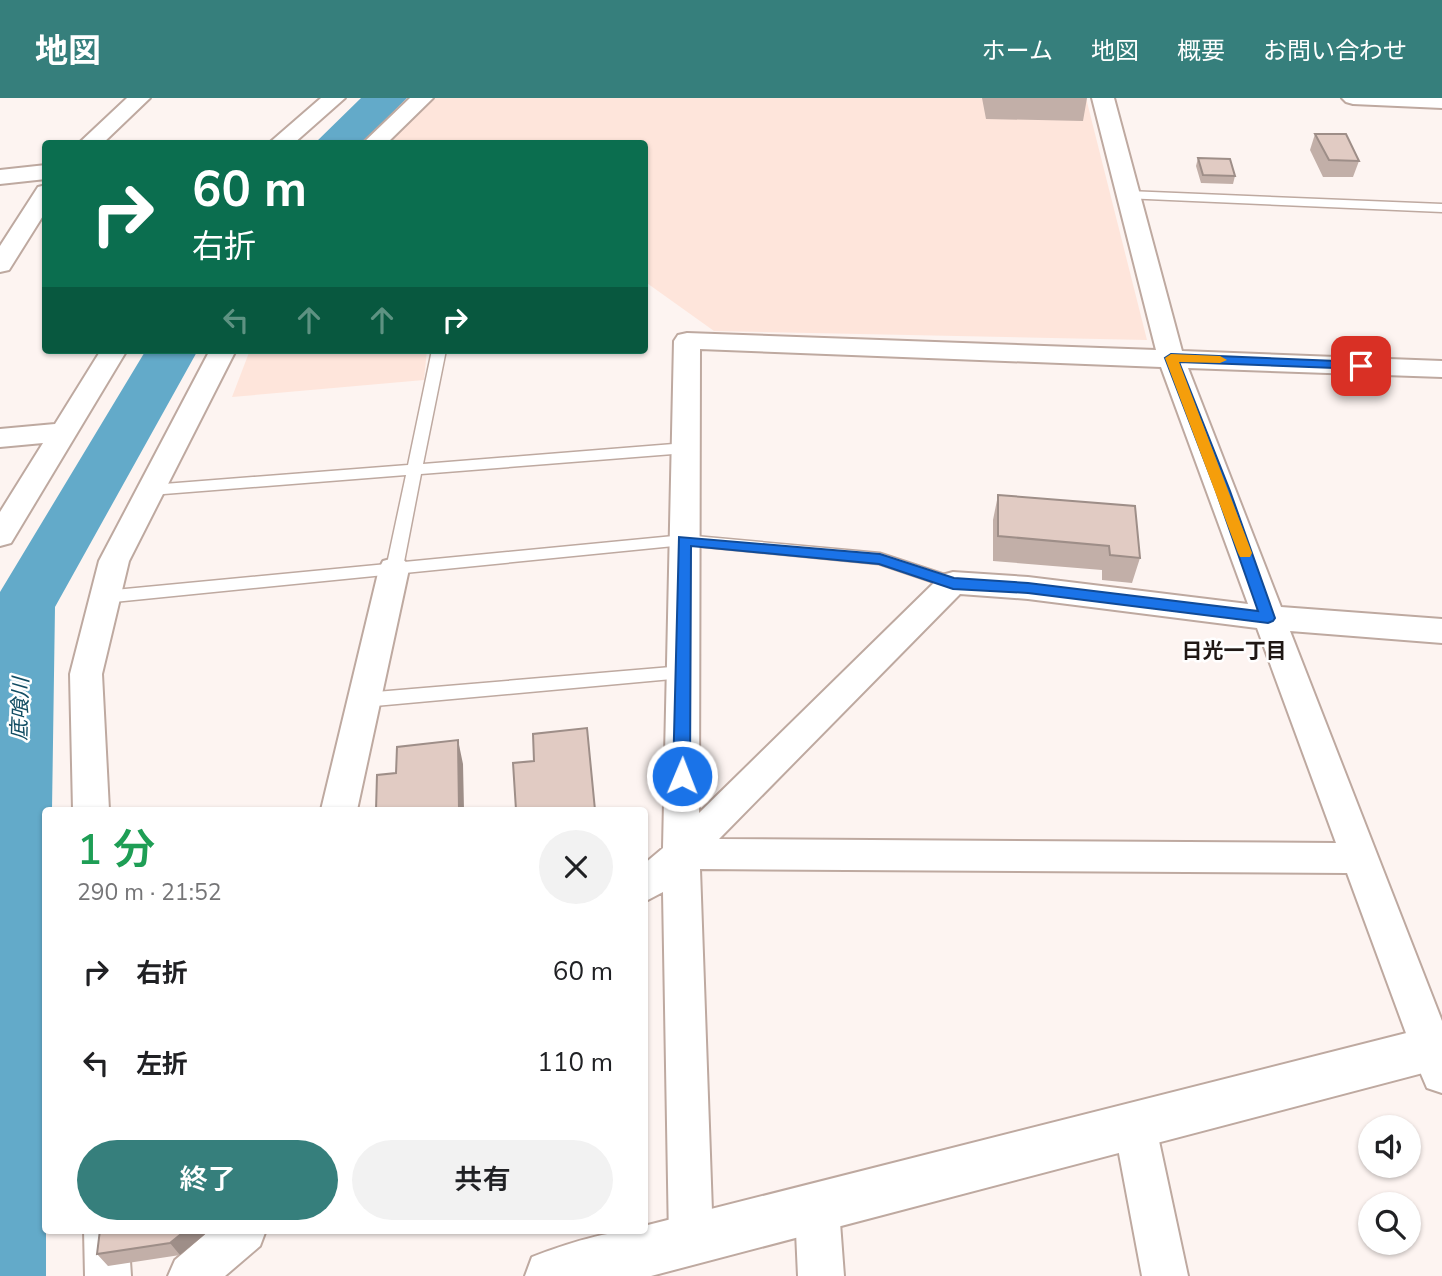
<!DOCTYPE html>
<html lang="ja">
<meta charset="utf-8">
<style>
:root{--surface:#fff;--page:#f2f2f2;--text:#202124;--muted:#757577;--accent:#367f7c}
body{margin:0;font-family:"Nunito Sans","Noto Sans JP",sans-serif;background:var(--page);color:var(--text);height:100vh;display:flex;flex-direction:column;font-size:26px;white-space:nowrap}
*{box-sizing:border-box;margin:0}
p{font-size:23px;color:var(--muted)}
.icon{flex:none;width:38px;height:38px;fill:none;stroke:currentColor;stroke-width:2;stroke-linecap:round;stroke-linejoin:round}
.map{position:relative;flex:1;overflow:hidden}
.side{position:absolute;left:42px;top:709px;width:606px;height:427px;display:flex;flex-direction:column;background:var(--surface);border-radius:7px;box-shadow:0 2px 5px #0004}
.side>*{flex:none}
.hud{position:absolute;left:42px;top:42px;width:606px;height:214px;border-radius:7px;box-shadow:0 2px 5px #0004;background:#0b6e4f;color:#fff;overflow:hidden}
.tools{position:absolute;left:1358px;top:1017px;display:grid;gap:14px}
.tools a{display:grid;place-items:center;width:63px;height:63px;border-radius:50%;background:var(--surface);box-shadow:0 2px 5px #0004;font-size:35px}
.pin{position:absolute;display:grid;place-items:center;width:60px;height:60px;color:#fff;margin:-30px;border-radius:14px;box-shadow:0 4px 10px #0006}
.me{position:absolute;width:77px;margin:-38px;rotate:1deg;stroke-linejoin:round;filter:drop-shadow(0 0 5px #0008)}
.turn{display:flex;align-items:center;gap:24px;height:147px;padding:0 35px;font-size:32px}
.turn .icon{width:91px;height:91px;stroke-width:2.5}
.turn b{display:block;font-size:49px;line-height:60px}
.lanes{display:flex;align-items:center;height:66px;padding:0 35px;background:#0003;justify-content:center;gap:35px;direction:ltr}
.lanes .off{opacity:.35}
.round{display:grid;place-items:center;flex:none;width:74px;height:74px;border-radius:37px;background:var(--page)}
.overview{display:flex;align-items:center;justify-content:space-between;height:119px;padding:0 35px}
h1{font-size:42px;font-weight:600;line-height:52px;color:#1e9e55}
.primary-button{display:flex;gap:14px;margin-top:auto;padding:14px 35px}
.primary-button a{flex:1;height:80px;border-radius:42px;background:var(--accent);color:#fff;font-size:28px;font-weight:600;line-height:80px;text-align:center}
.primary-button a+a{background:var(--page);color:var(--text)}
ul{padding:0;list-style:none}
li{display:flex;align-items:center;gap:21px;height:91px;padding:0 35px}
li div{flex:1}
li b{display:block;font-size:26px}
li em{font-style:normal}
header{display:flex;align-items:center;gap:42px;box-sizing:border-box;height:98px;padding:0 35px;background:var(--accent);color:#fff}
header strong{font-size:33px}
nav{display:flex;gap:38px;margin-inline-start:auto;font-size:24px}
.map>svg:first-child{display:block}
.built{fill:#fee5db}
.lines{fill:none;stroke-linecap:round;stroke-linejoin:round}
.river{fill:#63aac9;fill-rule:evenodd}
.service-casing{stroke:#bea9a0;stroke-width:3}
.minor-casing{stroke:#bea9a0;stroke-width:4}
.tertiary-casing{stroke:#bea9a0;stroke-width:4}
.service{fill:#fff;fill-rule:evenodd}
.minor{fill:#fff;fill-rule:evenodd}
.tertiary{fill:#fff;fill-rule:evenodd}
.wall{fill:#c2afa8}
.shaded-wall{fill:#9e8e88}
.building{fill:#e1cbc3;stroke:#9e8e88;stroke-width:2}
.route{fill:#1a73e8;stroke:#114b97;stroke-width:2}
.slow{fill:#f59e0b}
.labels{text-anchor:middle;stroke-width:5;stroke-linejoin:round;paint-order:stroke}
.neighbourhood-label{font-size:21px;font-weight:bold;fill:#201815;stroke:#fff}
.water-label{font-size:21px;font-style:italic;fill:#124d63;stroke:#fff}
</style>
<header>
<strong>地図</strong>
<nav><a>ホーム</a><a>地図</a><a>概要</a><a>お問い合わせ</a></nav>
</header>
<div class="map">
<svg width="1442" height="1178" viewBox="0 0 1442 1178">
<rect width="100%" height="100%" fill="#fdf4f1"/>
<path class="built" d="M429 0H1086L1147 242 714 233 644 183V46H380Z
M250 252H427L424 282 232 299Z"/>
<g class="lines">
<path class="river" d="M361 0H407L362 46H314Z
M146 252H198L55 509 52 712H46V1178H0V494Z"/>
<g class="service-casing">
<path id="service" d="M1128 93 1442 106V114L1124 100 1122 97Z
M432 252H446L423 366 686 345 693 350 686 355 421 376 404 464 684 437 880 455 959 481 961 485 953 491 879 466 684 447 104 505 98 503 96 499 104 493 387 466 406 377 151 397 143 392 151 387 408 367Z
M683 568 689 569 692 574 689 579 683 580 364 609 358 607 355 602 358 597 364 595Z"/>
</g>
<g class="minor-casing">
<path id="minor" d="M127 0H150L102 46H78Z
M321 0H345L293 46H268Z
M410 0H433L386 46H362Z
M1092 0H1114L1182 253 1442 263V279L1188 270 1281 509 1442 521V545L1290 533 1442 923V995L1427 990 1421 976 1347 775 700 771 713 1142 707 1158 691 1164 675 1158 669 1142 663 794 644 804V766L663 750 674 243 678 237 687 235 1156 252ZM700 251 1161 269 1248 506 1028 479 953 474 942 477 699 715ZM960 496 1028 501 1257 530 1336 745 719 741Z
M1342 0H1442V10L1353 6 1346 4Z
M46 67V81L0 86V72Z
M46 87V113L9 172 0 174V148L38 89Z
M101 252H127L11 445 0 448V414L43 345 0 349V331L55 326Z
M210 252H236L129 463 102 576 109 712H73L70 576 99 463Z
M394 460 405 463 409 471 357 712H321L379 471 383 463Z
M1135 1009 1150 1015 1156 1029 1188 1178H1142L1114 1029 1120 1015Z
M817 1089 833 1095 839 1111 844 1178H798L795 1111 801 1095Z
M84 1132H128L131 1178H85Z
M210 1132H266L260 1148 225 1178H168L175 1162Z"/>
</g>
<g class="tertiary-casing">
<path id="tertiary" d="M1442 926V970L651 1178H525L532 1159C566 1146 608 1132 644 1132V1128Z"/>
</g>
<use href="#service" class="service"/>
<use href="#minor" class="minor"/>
<use href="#tertiary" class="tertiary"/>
</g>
<path class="wall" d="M982 0H1087L1083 23 986 21Z
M1315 36 1359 63 1353 79H1323L1310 52Z
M1198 60 1235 78 1233 86 1201 85 1196 68Z
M998 397 1140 460 1132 485 1102 482V472L993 463V422Z
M100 1132H210L180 1157 108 1168 97 1156Z"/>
<path class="shaded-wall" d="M458 642 463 666 464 712H459Z
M186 1132H210L180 1157 170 1145Z"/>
<path class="building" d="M1315 36H1346L1359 63 1329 62Z
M1198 60 1230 61 1235 78 1203 77Z
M998 397 1135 408 1140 460 1110 457 1109 448 998 438Z
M587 630 595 712H533V710L516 712 513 665 534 663 533 636Z
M458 642 459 712H376L377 677 396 675 397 649Z
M100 1132H186L170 1145 97 1156Z"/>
<path class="route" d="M1171 256 1361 264 1367 268 1361 271 1179 264 1230 393 1275 520 1273 523 1268 525 1028 495 953 491 879 466 691 448 690 678 688 683H676L673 678 679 439 880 456 954 480 1028 485 1258 513 1216 393 1165 260Z"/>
<path class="slow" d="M1171 256 1220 258 1227 262 1220 265 1179 264 1252 455 1250 459H1240L1238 455 1165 260Z"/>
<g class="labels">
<g class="neighbourhood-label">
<text x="1234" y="560">日光一丁目</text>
</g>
<g class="water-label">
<text transform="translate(20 611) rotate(-88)" y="7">底喰川</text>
</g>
</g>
</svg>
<div class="tools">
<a><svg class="icon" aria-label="sound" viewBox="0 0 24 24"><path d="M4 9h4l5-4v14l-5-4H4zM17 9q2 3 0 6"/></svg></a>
<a><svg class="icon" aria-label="search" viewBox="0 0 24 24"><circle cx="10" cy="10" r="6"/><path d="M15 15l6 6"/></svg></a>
</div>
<div class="pin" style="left:1361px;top:268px;background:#d93025"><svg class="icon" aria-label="arrive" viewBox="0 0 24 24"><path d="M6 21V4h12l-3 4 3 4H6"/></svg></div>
<svg class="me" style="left:682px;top:678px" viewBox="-20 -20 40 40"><circle r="17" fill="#1a73e8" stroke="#fff" stroke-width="3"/><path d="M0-11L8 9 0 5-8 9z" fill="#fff"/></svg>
<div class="hud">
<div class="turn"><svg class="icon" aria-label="right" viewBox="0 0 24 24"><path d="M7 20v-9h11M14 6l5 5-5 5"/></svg><div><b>60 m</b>右折</div></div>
<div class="lanes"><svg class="icon off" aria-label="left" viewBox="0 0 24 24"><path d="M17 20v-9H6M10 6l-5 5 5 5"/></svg><svg class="icon off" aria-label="ahead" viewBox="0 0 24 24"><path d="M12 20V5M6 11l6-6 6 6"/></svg><svg class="icon off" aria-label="ahead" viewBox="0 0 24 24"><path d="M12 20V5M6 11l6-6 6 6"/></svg><svg class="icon" aria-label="right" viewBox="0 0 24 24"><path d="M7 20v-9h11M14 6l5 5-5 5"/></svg></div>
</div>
<section class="side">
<div class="overview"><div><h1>1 分</h1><p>290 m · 21:52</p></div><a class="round"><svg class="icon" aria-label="close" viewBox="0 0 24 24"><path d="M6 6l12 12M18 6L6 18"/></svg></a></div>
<ul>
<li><svg class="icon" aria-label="right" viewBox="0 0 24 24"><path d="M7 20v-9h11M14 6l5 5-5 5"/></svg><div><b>右折</b></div><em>60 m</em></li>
<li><svg class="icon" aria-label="left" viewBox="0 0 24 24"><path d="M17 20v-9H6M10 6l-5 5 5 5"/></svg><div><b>左折</b></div><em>110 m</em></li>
</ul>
<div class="primary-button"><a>終了</a><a>共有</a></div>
</section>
</div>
